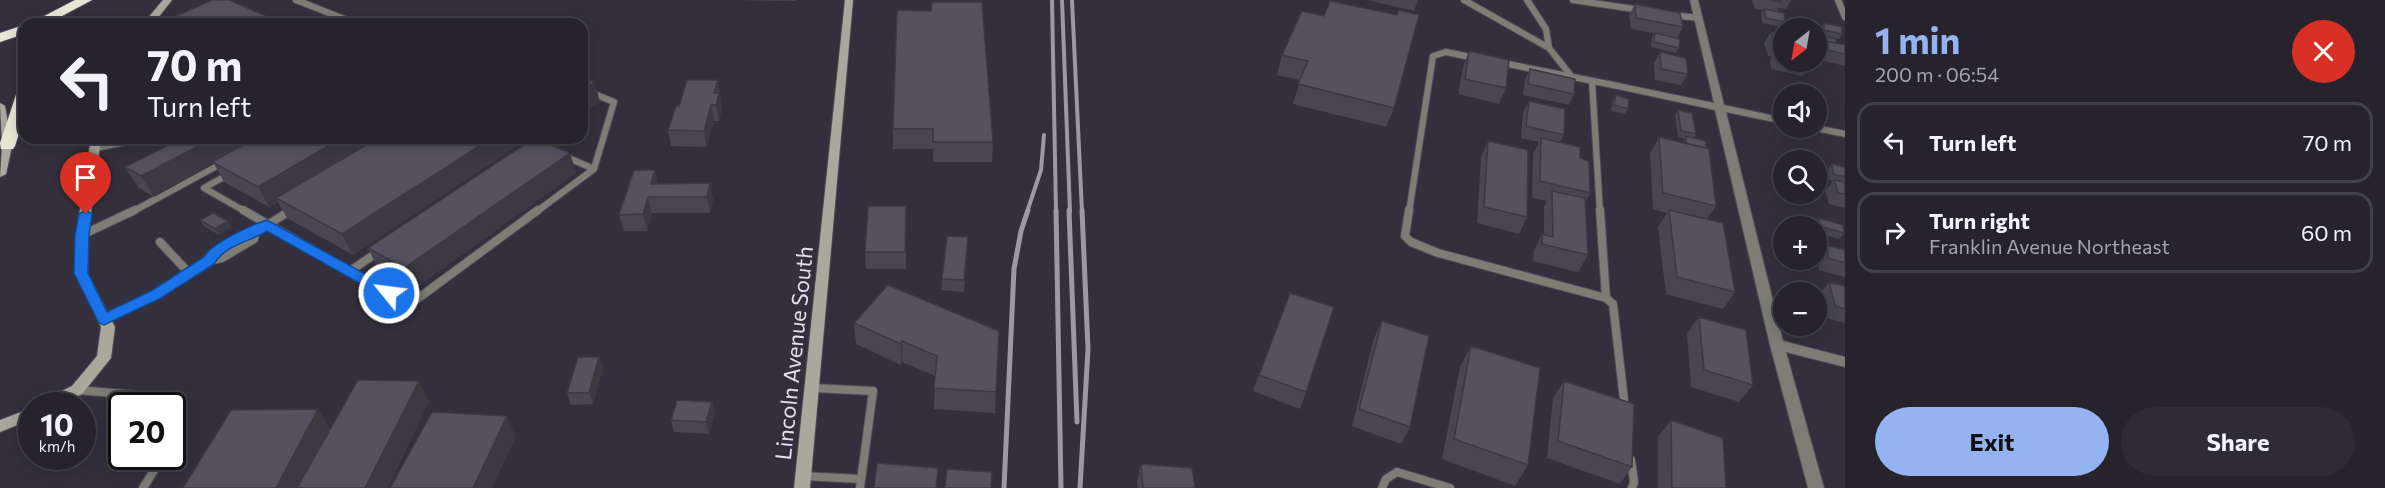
<!DOCTYPE html>
<meta charset="utf-8">
<style>
:root{--surface:#26232d;--page:#2e2b35;--text:#f1f3f6;--muted:#a4a4aa;--line:#424049;--accent:#95b2f1}
body{margin:0;font-family:Commissioner,sans-serif;background:var(--page);color:var(--text);height:100vh;display:flex;flex-direction:column;font-size:22px;white-space:nowrap}
*{box-sizing:border-box;margin:0}
p{font-size:20px;color:var(--muted)}
.icon{flex:none;width:33px;height:33px;fill:none;stroke:currentColor;stroke-width:2;stroke-linecap:round;stroke-linejoin:round}
.map{position:relative;flex:1;overflow:hidden}
.drawer{display:flex;flex-direction:column;background:var(--surface);width:540px}
.drawer>*{flex:none}
.guide{position:absolute;left:18px;top:18px;width:570px;height:126px;border-radius:18px;box-shadow:0 3px 15px #0003,0 0 0 2px var(--line);background:#26232d;color:var(--text);overflow:hidden}
.needle{width:39px;rotate:211deg}
.fabs{position:absolute;left:1773px;top:18px;display:grid;gap:12px}
.fabs a{display:grid;place-items:center;width:54px;height:54px;border-radius:50%;background:var(--surface);box-shadow:0 3px 15px #0003,0 0 0 2px var(--line);font-size:30px}
.speed{position:absolute;left:18px;top:392px;display:flex;gap:12px;font-size:30px;font-weight:700;text-align:center}
.speed>*{display:grid;place-content:center;width:78px;height:78px;border-radius:50%;background:var(--surface);box-shadow:0 3px 15px #0003,0 0 0 2px var(--line);line-height:1}
.speed small{font-size:15px;font-weight:400}
.speed .limit{border:3px solid #111;border-radius:9px;background:#fff;color:#111}
.pin{position:absolute;display:grid;place-items:center;width:51px;height:51px;color:#fff;margin:-62px -26px;border-radius:50% 50% 50% 0;rotate:-45deg;box-shadow:0 0 6px #0007}
.pin .icon{rotate:45deg}
.me{position:absolute;width:66px;margin:-33px;rotate:299deg;stroke-linejoin:round;filter:drop-shadow(0 0 4px #0008)}
.turn{display:flex;align-items:center;gap:21px;height:126px;padding:0 30px;font-size:27px}
.turn .icon{width:78px;height:78px;stroke-width:2.5}
.turn b{display:block;font-size:42px;line-height:51px}
.round{display:grid;place-items:center;flex:none;width:63px;height:63px;border-radius:32px;background:var(--page)}
.headline{display:flex;align-items:center;justify-content:space-between;height:102px;padding:0 30px}
h1{font-size:36px;font-weight:700;line-height:45px;color:var(--accent)}
.button{display:flex;gap:12px;margin-top:auto;padding:12px 30px}
.button a{flex:1;height:69px;border-radius:36px;background:var(--accent);color:#111;font-size:24px;font-weight:700;line-height:69px;text-align:center}
.button a+a{background:var(--page);color:var(--text)}
ul{padding:0;list-style:none}
li{display:flex;align-items:center;gap:18px;height:81px;margin:0 12px 9px;padding:0 18px;border:3px solid var(--line);border-radius:18px}
li div{flex:1}
li b{display:block;font-size:22px}
li em{font-style:normal}
main{display:flex;flex:1;min-height:0}
.map>svg:first-child{display:block}
.lines{fill:none;stroke-linecap:round;stroke-linejoin:round}
.lane-far1-casing{stroke:#4f4b58;stroke-width:8}
.lane-casing{stroke:#4f4b58;stroke-width:10}
.street-casing{stroke:#4f4b58;stroke-width:2}
.secondary-casing{stroke:#4f4b58;stroke-width:2}
.highway-casing{stroke:#4f4b58;stroke-width:2}
.lane-far1{stroke:#7d7d76;stroke-width:6}
.lane{stroke:#7d7d76;stroke-width:8}
.street{fill:#7d7d76;fill-rule:evenodd}
.secondary{fill:#a8a89d;fill-rule:evenodd}
.highway{fill:#e6e7d5;fill-rule:evenodd}
.rail-far1{stroke:#9c99a4;stroke-width:4}
.rail{stroke:#9c99a4;stroke-width:5}
.wall{fill:#494652}
.shaded-wall{fill:#3c3942}
.building{fill:#55515f;stroke:#3c3942;stroke-width:1.5}
.route{fill:#1a73e8;stroke:#114b97;stroke-width:1.5}
.labels{text-anchor:middle;stroke-width:6;stroke-linejoin:round;paint-order:stroke}
.street-label{font-size:22px;fill:#e3e0e9;stroke:#332f3c}
</style>
<main>
<div class="map">
<svg width="1845" height="488" viewBox="0 0 1845 488">
<rect width="100%" height="100%" fill="#332f3c"/>
<g class="lines">
<g class="lane-far1-casing">
<path id="lane-far1" d="M296 0 357 24
M1464 0 1549 48 1572 77
M1527 0 1546 29 1549 48
M1573 0 1641 10
M1838 0 1845 17
M1671 15 1699 18
M1498 62 1618 86
M1592 81 1600 212
M524 138 540 145
M96 148 145 138
M564 156 594 169
M229 174 204 188 246 212
M132 212 222 163
M288 212 293 209
M536 212 594 169 614 102 582 89
M1409 212 1433 56 1446 52 1475 58"/>
</g>
<g class="lane-casing">
<path id="lane" d="M243 210 409 305 538 210
M1409 210 1405 236 1411 242 1438 253 1606 298 1613 304 1625 409
M1600 210 1606 298
M82 235 135 210
M160 242 188 272
M209 261 224 246 266 226 291 210
M350 271 378 252
M104 320 156 294 209 261 222 258 254 239 256 232
M813 388 873 391 860 488
M77 390 137 395 160 405
M172 426V434
M1631 460 1634 482 1632 488
M803 476 861 479
M143 488 163 456
M1382 488 1386 479 1397 472 1450 488"/>
</g>
<g class="street-casing">
<path id="street" d="M1690 0H1698L1724 105 1784 118V124L1726 112 1783 341 1845 357V367L1786 352 1824 488H1808L1770 345 1715 110 1618 89 1613 86 1618 83 1714 103Z
M1816 125 1845 131V137L1810 130 1809 128H1816Z"/>
</g>
<g class="secondary-casing">
<path id="secondary" d="M163 0H172L153 24H143Z
M845 0H853L810 488H794Z
M0 103 5 106 12 146 6 174 0 177 2 146Z
M91 138H101L88 235 87 273 115 327 111 358 82 394 60 405H40L42 401 72 386 97 356 101 327 75 273 76 235Z
M32 408V419L0 432V420Z"/>
</g>
<g class="highway-casing">
<path id="highway" d="M75 0H92L47 24H29Z
M24 25V34L0 42V33Z
M24 90V118L15 146 13 149H1L0 143 16 95Z"/>
</g>
<use href="#lane-far1" class="lane-far1"/>
<use href="#lane" class="lane"/>
<use href="#street" class="street"/>
<use href="#secondary" class="secondary"/>
<use href="#highway" class="highway"/>
<path class="rail-far1" d="M1052 0 1056 212
M1062 0 1070 212
M1072 0 1082 212
M1027 212 1041 170 1044 135"/>
<path class="rail" d="M1056 210 1061 488
M1069 210 1077 422
M1004 488 1014 269 1021 231 1028 210
M1080 488 1088 349 1082 210"/>
</g>
<path class="wall" d="M731 0H796L795 1Z
M1367 0H1418L1414 11Z
M1752 0H1791L1786 9 1779 8 1777 11 1785 22 1782 27 1762 23 1761 14 1763 10 1755 9Z
M1635 4 1683 27 1677 38 1679 48 1676 53 1651 47 1652 38 1654 33 1631 29 1629 15Z
M897 10 993 142 992 162H933V149H893V129Z
M1302 11 1394 108 1386 127 1293 104 1300 80 1277 75 1282 55Z
M169 19 285 24H172Z
M1824 23 1842 34 1839 39 1821 35 1820 29Z
M1771 32 1784 35V62H1810L1811 65 1803 76 1771 69 1770 60 1772 57 1768 56 1764 43Z
M1816 34 1836 43 1845 45V66L1816 59V48L1818 45H1816Z
M1469 51 1506 88 1499 104 1458 94 1463 67Z
M1660 52 1688 74 1681 85 1655 80 1654 63Z
M1530 69 1574 94 1569 105 1523 95 1525 79Z
M718 80 722 109 719 121H714L706 147 671 146 668 130 679 106Z
M1616 95 1628 109 1625 114 1611 111 1613 101Z
M1529 101 1564 135 1560 142 1580 158 1590 193 1585 203 1588 255 1578 272 1533 261 1534 251 1542 234 1544 235V207L1547 201 1532 198 1533 154 1539 142 1521 138 1523 112Z
M1678 110 1696 134 1694 138 1706 148 1716 206 1707 219 1735 292 1723 309 1666 294 1658 227 1667 213 1653 209 1650 153 1659 137 1683 143 1685 139 1678 137 1675 115Z
M182 138 517 146 353 255 287 218 278 202 269 207 224 182 214 164 154 197 139 188 125 167Z
M1488 141 1527 217 1519 234 1477 223 1481 157Z
M570 153 576 173 414 289 378 269 368 248Z
M1832 164 1845 167V208L1829 204 1825 191 1833 181 1829 180 1828 169Z
M710 183 713 200 710 213H652L647 231H624L619 215 658 184Z
M1819 218 1844 233 1839 239 1816 233V226H1815V224Z
M200 220 228 221 231 227 219 235 204 226Z
M906 222V269H866L865 252Z
M968 237 964 292 941 290 942 279Z
M1827 245 1845 250V277L1819 270 1818 257Z
M1829 282 1845 286V323L1825 318 1820 294Z
M888 285 996 392 995 413 934 409 935 376 902 362 901 365 856 344 854 323Z
M1699 317 1753 385 1739 402 1691 387 1687 333Z
M1382 321 1410 427 1401 444 1352 426 1374 338Z
M1471 346 1528 465 1515 486 1442 459 1460 367Z
M603 369 593 404 571 405 567 393Z
M1259 375 1306 392 1300 409 1253 391Z
M1564 381 1632 467 1620 484 1547 458 1553 398Z
M712 402 715 414 709 434 674 432 671 420Z
M1671 420 1726 488H1658V437Z
M1141 464 1195 488H1138L1137 481Z"/>
<path class="shaded-wall" d="M718 80 722 109 719 121 714 93Z
M595 82 600 102 582 113V90Z
M711 105 714 121 706 147 704 131Z
M214 138H262L212 162 214 164 154 197 141 176Z
M342 138H386L276 198 278 202 269 207 258 187Z
M492 138H514L517 146 353 255 342 234Z
M570 153 576 173 414 289 404 268Z
M655 170 659 187 651 184Z
M710 183 713 200 710 213 707 197Z
M648 197 652 213 647 231 643 214Z
M228 221 231 227 219 235 215 229Z
M902 341V362L901 365V344Z
M599 357 603 369 593 404 589 393Z
M419 381 429 402 388 488H365Z
M712 402 715 414 709 434 706 422Z
M318 409 331 430 302 488H276Z
M507 416 516 437 492 488H473Z"/>
<path class="building" d="M212 0H229L285 24H180L169 19Z
M1770 0H1782V2Z
M1330 1 1397 15 1399 10 1419 15 1394 108 1298 84 1308 61 1282 55 1302 11 1324 16Z
M932 2H982L993 142H933V129H893L897 10 931 11Z
M1635 4 1680 13 1683 27 1636 18Z
M1764 9 1784 13 1785 22 1766 18Z
M1824 23 1842 27V34L1824 30Z
M1771 32 1784 35V47L1775 45Z
M1655 33 1680 39 1679 48 1654 42Z
M1816 34 1836 39V43L1816 39Z
M1822 40 1845 45V54L1823 49Z
M1777 49 1784 51V59L1778 58Z
M1469 51 1509 60 1506 88 1465 79Z
M1660 52 1686 58 1688 74 1661 69Z
M1793 62H1810L1811 65Z
M1530 69 1575 79 1574 94 1528 84Z
M582 77 595 82 582 90Z
M687 80H718L714 93H719L716 105H711L704 131 668 130 676 106H679Z
M1616 95 1629 99 1628 109 1614 105Z
M1529 101 1565 109 1564 135 1526 126Z
M1678 110 1692 113 1696 134 1681 131Z
M1686 136 1706 141V148L1686 143Z
M1659 137 1709 149 1716 206 1663 193Z
M182 138H214L141 176 125 167Z
M256 138H342L258 187 212 162Z
M378 138H492L342 234 276 198Z
M534 138 570 153 404 268 368 248Z
M1541 138 1580 147V158L1589 161 1590 193 1540 181Z
M1488 141 1528 150 1527 217 1484 207Z
M1832 164 1845 167V177L1833 174Z
M634 170H655L651 184 710 183 707 197H648L643 214 619 215Z
M1834 180 1845 182V194L1838 193Z
M1552 191 1585 198 1588 255 1542 244V234L1553 237Z
M868 206H906L905 252H865Z
M1669 210 1723 223 1735 292 1677 277Z
M213 213 228 221 215 229 200 220Z
M1819 218 1843 225 1844 233 1820 226Z
M947 236 968 237 964 280 942 279Z
M1827 245 1845 250V263L1828 258Z
M1829 282 1845 286V309L1835 306Z
M888 285 999 331 996 392 934 388 937 356 902 341 901 344 854 323Z
M1290 293 1334 307 1306 392 1259 375Z
M1699 317 1746 330 1753 385 1704 370Z
M1382 321 1429 336 1410 427 1359 409Z
M1471 346 1540 368 1528 465 1454 439Z
M578 357H599L589 393H567Z
M358 380 419 381 365 488H297Z
M1564 381 1634 404 1632 467 1558 441Z
M677 400 712 402 706 422 671 420Z
M318 409 276 488H183L231 410Z
M432 412 507 416 473 488H390Z
M1671 420 1723 438 1726 488H1672Z
M877 463 938 468 936 488H874Z
M1141 464 1192 468 1195 488H1143Z
M947 469 992 472 991 488H945Z"/>
<path class="route" d="M86 210 92 214 89 235 88 273 107 312 151 291 204 257C212 243 251 225 267 220L394 290 396 293 389 298 384 297 267 231C249 242 225 245 214 264L161 298 104 325 99 323 74 273 75 235 79 214Z"/>
<g class="labels">
<g class="street-label">
<text transform="translate(794 353) rotate(-84)" y="8">Lincoln Avenue South</text>
</g>
</g>
</svg>
<div class="fabs">
<a><svg class="needle" viewBox="-14 -14 28 28"><path d="M0-13l5 13h-10z" fill="#e53935"/><path d="M0 13l5-13h-10z" fill="#a4a4aa"/></svg></a>
<a><svg class="icon" aria-label="sound" viewBox="0 0 24 24"><path d="M4 9h4l5-4v14l-5-4H4zM17 9q2 3 0 6"/></svg></a>
<a><svg class="icon" aria-label="search" viewBox="0 0 24 24"><circle cx="10" cy="10" r="6"/><path d="M15 15l6 6"/></svg></a>
<a>+</a>
<a>−</a>
</div>
<div class="speed"><div>10<small>km/h</small></div><div class="limit">20</div></div>
<div class="pin" style="left:86px;top:214px;background:#d93025"><svg class="icon" aria-label="arrive" viewBox="0 0 24 24"><path d="M6 21V4h12l-3 4 3 4H6"/></svg></div>
<svg class="me" style="left:389px;top:293px" viewBox="-20 -20 40 40"><circle r="17" fill="#1a73e8" stroke="#fff" stroke-width="3"/><path d="M0-11L8 9 0 5-8 9z" fill="#fff"/></svg>
<div class="guide">
<div class="turn"><svg class="icon" aria-label="left" viewBox="0 0 24 24"><path d="M17 20v-9H6M10 6l-5 5 5 5"/></svg><div><b>70 m</b>Turn left</div></div>
</div>
</div>
<section class="drawer">
<div class="headline"><div><h1>1 min</h1><p>200 m · 06:54</p></div><a class="round" style="background:#d93025;color:#fff"><svg class="icon" aria-label="close" viewBox="0 0 24 24"><path d="M6 6l12 12M18 6L6 18"/></svg></a></div>
<ul>
<li><svg class="icon" aria-label="left" viewBox="0 0 24 24"><path d="M17 20v-9H6M10 6l-5 5 5 5"/></svg><div><b>Turn left</b></div><em>70 m</em></li>
<li><svg class="icon" aria-label="right" viewBox="0 0 24 24"><path d="M7 20v-9h11M14 6l5 5-5 5"/></svg><div><b>Turn right</b><p>Franklin Avenue Northeast</p></div><em>60 m</em></li>
</ul>
<div class="button"><a>Exit</a><a>Share</a></div>
</section>
</main>
